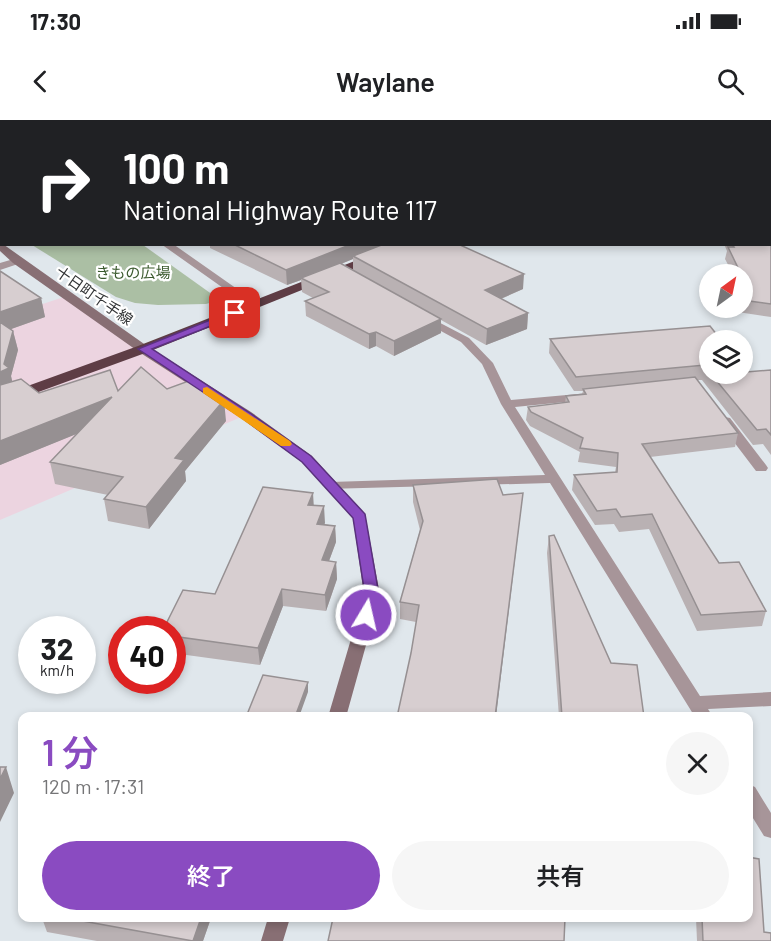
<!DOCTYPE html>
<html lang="ja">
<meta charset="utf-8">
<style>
:root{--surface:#fff;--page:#f6f6f6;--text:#202124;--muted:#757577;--accent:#8a4bc1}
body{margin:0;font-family:Barlow,"Noto Sans JP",sans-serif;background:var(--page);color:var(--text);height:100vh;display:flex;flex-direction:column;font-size:22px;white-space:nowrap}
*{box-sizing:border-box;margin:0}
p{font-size:20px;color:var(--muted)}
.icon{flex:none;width:33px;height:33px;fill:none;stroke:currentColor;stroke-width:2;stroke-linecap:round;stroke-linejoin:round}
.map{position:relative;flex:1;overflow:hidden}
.sheet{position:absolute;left:18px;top:592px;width:735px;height:210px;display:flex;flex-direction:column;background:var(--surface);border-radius:12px;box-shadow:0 3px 9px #0003}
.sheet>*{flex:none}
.hud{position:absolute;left:0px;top:0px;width:771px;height:126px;box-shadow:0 3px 9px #0003;background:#202124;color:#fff;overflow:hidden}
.needle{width:39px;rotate:33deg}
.tools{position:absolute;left:699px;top:144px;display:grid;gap:12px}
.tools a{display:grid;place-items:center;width:54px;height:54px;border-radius:50%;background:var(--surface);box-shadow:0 3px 9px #0003;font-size:30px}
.speed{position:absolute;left:18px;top:496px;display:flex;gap:12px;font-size:30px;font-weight:700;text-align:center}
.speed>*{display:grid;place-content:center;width:78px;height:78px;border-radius:50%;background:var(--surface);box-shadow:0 3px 9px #0003;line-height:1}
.speed small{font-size:15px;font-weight:400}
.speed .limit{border:9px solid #d22;background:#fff;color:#111}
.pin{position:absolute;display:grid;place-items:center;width:51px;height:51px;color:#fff;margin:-26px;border-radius:12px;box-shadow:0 3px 9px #0006}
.me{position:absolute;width:66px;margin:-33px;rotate:9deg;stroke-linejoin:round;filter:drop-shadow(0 0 4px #0008)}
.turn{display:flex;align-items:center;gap:21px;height:126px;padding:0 24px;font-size:27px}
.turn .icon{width:78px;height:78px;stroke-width:2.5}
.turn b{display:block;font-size:42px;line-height:51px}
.round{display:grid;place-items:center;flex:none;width:63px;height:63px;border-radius:32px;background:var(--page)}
.head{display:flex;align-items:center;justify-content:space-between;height:102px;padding:0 24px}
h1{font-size:36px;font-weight:600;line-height:45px;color:var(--accent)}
.button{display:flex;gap:12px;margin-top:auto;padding:12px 24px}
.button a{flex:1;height:69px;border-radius:36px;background:var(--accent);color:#fff;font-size:24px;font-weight:600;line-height:69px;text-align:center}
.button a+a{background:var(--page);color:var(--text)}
.status{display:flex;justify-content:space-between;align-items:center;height:42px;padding:0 30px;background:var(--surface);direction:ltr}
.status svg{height:16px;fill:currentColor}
header{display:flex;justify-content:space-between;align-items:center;height:78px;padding:0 24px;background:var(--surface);font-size:27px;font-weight:600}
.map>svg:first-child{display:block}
.commercial{fill:#ecd4e0}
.green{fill:#abbfa4}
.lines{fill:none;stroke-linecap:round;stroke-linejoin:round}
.river{fill:#8bb8bc;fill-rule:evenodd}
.lane{fill:#a79599;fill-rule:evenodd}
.street{fill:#a79599;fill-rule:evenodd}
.secondary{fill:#886f74;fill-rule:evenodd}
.highway{fill:#5e3d45;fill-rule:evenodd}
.wall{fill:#b9b1b3;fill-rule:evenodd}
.shaded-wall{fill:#969092}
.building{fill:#d7ced0;stroke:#969092;stroke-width:1.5}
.route{fill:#8a4bc1;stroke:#5a317d;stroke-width:1.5}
.slow{fill:#f59e0b}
.labels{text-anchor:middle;stroke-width:4.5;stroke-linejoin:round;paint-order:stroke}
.far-park-label{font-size:15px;fill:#3a592d;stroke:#fff}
.far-street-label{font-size:15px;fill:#323436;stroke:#fff}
</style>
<div class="status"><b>17:30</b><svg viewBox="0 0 49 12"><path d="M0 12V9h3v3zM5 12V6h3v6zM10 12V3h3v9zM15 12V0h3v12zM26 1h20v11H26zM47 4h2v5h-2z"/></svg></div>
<header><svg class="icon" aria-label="back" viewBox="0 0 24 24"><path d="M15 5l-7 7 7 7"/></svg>Waylane<svg class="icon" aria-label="search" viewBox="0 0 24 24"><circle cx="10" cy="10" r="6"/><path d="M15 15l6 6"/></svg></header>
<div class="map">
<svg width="771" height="821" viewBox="0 0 771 821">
<rect width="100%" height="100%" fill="#e0e7ec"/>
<path class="commercial" d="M67 176 246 295 0 400V198Z"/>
<path class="green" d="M32 125H143L220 180 206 184 158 185 135 183 116 177Z"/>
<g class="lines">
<path class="river" d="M740 0H771V12L770 2Z"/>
<path class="lane" d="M161 124H173L260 185 258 187H250Z
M423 194 469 218 493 243 511 280 589 273 591 276 589 279 585 280 515 287 700 576 771 572V586L708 589 713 597H695L550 363 326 369 324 366 326 363 331 362 545 355 501 284 482 244 461 222 419 199V195Z
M725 297 730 298 766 345 768 348 766 351H756L718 301Z
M748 664 755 667 771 693V718L764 716 748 690Z"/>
<path class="street" d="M17 138 22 141 21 143 0 150V143Z"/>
<path class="secondary" d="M0 122 147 226 251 292 312 336 365 394 380 475 346 597H328L364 475 353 398 302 342 241 298 139 232 13 143 0 131Z
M268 798H290L283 821H261Z"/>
<path class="highway" d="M721 0H733L720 2Z
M398 124H416L148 232 0 286V276L138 226Z"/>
</g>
<path class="wall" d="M771 24V197L731 191 732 188H742V154H733L725 139 727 131 724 124H770Z
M210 124H458L523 169 501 179 528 193 527 209 486 225 441 200V213L394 236 376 226 369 229 306 196 305 181 313 178 302 172 301 160 287 165 210 128ZM353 139V150L341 144Z
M0 151 41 178 45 197 11 209 13 211 18 230 11 256 12 261 39 273 167 269 226 301 185 351 186 361 149 409 108 401 104 379 108 375 55 364 50 342 78 313 0 345Z
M550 219 710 220V254H742L746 252 771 250V335L763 324 753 325 702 260H697L738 313 735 327 650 337 719 443 766 491 762 506 697 511 649 409 619 412 614 404 595 405 572 370 574 355 615 352 616 347 578 342 580 332 530 306 526 300 528 287 565 283 566 276 582 274 583 271H574L549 233Z
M413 365 503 375 521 389 411 533 416 502 400 499V482L420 410 413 382Z
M313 385 324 386V404L335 406 336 422 329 441 336 442 337 459 326 491 283 486 260 545 172 533V510L215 474Z
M549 416 611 543 644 597H559L547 433Z
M42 798H211L203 821H97L47 812Z
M696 798H748L764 812 771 821H697Z"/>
<path class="shaded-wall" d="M456 0H516L507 2H446Z
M0 55H2V66H0Z
M352 124H391L353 136V139L303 159 301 158V160L287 165 286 150Z
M524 154 523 169 484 186 485 170Z
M41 178 45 197 0 213V192Z
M528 193 527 209 486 225 487 209Z
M441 199V213L394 236V221Z
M13 211 18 230 11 256 14 269 0 274V252L4 244Z
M376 212V226L369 229V214Z
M112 277 116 298 0 345V321Z
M224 280 226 301 185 351 186 361 149 409 146 387 175 338Z
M313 373 314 389 308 385Z
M523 373 496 597H495Z
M324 386 325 403 318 420 317 404Z
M335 406 336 422 323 457 322 440Z
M336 442 337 459 326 491 325 475Z
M282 469 283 486 260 545 258 528Z
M308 562V572L299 597H295Z
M6 647 14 673 0 702V659Z
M201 798H211L203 821H193Z"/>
<path class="building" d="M0 0H24V2H2V55H0Z
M158 0H456L446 2H159Z
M556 0H570L575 2H552Z
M770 24H771V79L770 80 771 83V184L742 180V154H740V152L728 127H734L732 124H770Z
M233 124H352L286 150Z
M384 124H458L524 154 485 170 528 193 487 209 353 136Z
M340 143 441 199 394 221 376 212 369 214 305 181 329 172 301 158Z
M0 151 41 178 0 192Z
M0 202 13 211 4 244 9 248 0 252Z
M710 206 721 220H710V252L705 245 576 257 550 219Z
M141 247 167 269 194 259 224 280 175 338 184 340 146 387 104 379 123 357 50 342 112 277 0 321V265L21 259 39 273 110 250 118 271Z
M742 248 746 252 771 250V315L766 309 757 310 711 254H742Z
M695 257 738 313 642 324 719 443 739 442 766 491 701 495 652 394 621 397 616 389 597 391 574 355 617 352 618 333 580 328 583 318 531 292 528 287 569 282 566 276 586 274 583 269Z
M497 359 503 375 523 373 495 597H397L411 533 419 485 400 482 423 401 413 365Z
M263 367 313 373 308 385 324 386 317 404 335 406 322 440 336 442 325 475 282 469 258 528 172 516V510H163L183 470 215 474Z
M554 415 611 543 637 545 644 597H562L549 416Z
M263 555 308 562 295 597H246Z
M0 647H6L0 659Z
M748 737 759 739 764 812 771 813V821H703L702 798H748Z
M66 798H201L193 821Z
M333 798H565L564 821H328Z"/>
<path class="route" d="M235 190 239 191V195L152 229 250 293 311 336 365 394 379 475 372 499H361L359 495 365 475 353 398 302 342 242 298 138 229Z"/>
<path class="slow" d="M207 267 290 321 292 324 290 326H281L203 273V268Z"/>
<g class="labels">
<g class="far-park-label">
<text x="133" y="158">きもの広場</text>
</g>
<g class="far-street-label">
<text transform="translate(94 176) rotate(35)" y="5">十日町千手線</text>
</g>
</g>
</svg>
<div class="tools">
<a><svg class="needle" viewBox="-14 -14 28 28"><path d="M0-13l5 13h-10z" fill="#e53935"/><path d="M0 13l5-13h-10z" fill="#757577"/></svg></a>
<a><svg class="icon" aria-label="layers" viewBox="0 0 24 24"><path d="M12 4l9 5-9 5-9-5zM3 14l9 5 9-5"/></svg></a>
</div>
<div class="speed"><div>32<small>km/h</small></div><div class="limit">40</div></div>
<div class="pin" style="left:235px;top:193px;background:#d93025"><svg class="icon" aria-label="arrive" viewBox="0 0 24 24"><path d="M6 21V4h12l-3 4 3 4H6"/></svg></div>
<svg class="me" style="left:366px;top:495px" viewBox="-20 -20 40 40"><circle r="17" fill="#8a4bc1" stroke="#fff" stroke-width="3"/><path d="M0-11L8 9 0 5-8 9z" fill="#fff"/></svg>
<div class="hud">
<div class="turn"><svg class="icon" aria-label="right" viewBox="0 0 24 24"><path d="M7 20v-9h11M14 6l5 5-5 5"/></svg><div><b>100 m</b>National Highway Route 117</div></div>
</div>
<section class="sheet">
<div class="head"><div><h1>1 分</h1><p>120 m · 17:31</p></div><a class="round"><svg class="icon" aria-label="close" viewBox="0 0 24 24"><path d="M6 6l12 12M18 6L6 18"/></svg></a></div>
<div class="button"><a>終了</a><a>共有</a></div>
</section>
</div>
